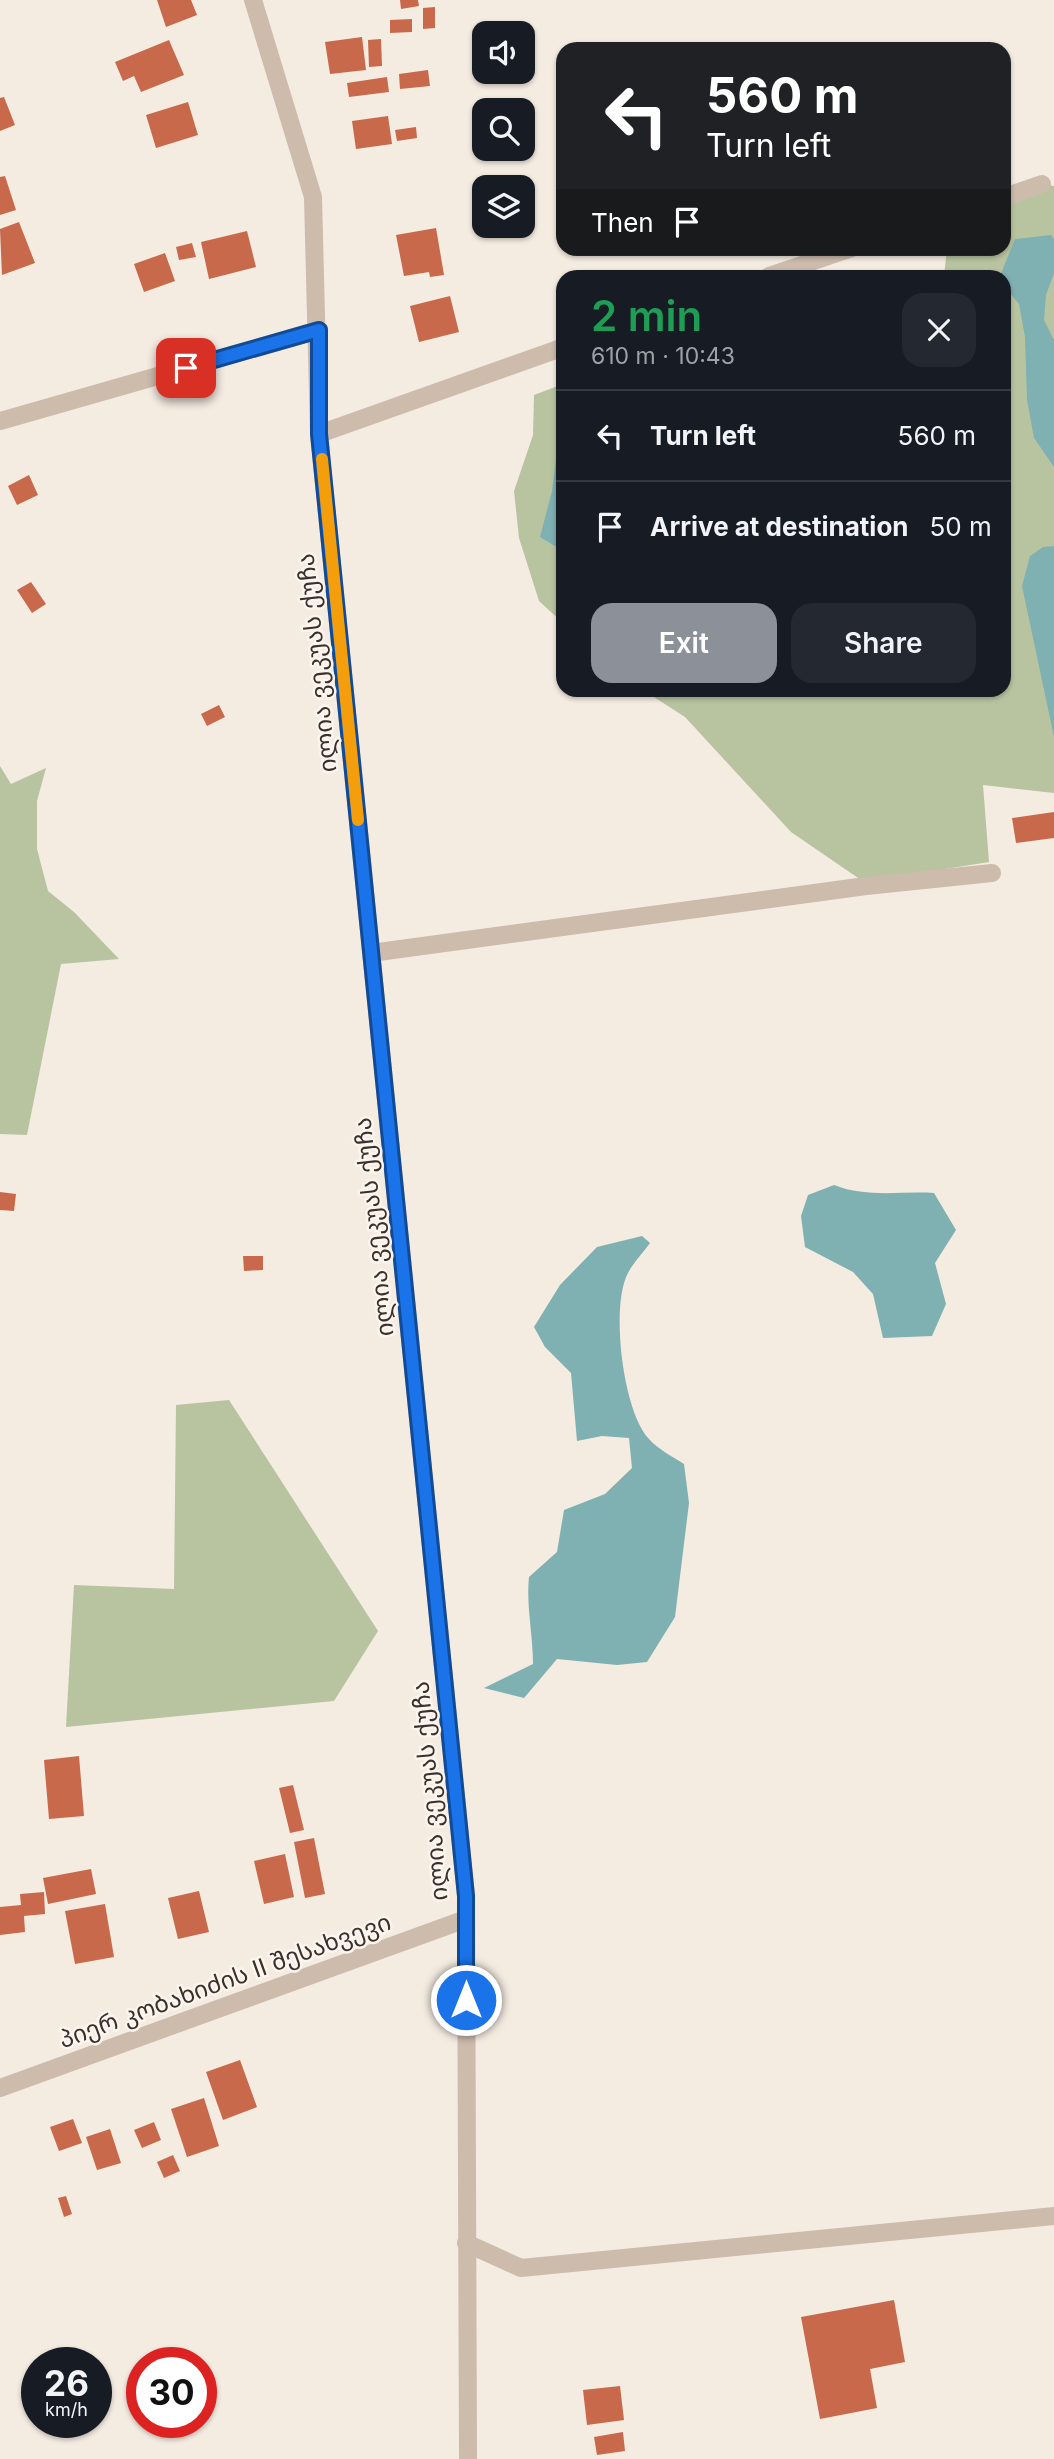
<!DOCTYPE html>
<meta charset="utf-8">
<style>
:root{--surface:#171b24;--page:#242831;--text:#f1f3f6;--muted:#9ea1a6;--line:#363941;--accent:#8c9099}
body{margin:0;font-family:Inter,"Noto Sans Georgian",sans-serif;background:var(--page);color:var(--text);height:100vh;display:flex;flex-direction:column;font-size:26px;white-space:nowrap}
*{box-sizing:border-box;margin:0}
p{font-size:23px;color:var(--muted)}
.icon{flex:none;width:38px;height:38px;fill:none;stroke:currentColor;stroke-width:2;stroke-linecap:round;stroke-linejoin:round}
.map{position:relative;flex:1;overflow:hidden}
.side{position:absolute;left:556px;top:270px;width:455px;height:427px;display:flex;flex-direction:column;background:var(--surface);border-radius:21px;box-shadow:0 2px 5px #0004}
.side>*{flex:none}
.top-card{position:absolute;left:556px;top:42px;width:455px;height:214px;border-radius:21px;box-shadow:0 2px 5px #0004;background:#202124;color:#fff;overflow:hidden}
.tools{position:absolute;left:472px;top:21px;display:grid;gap:14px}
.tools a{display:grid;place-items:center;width:63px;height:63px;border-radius:14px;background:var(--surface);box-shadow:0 2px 5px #0004;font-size:35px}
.speed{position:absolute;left:21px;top:2347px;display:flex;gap:14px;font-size:35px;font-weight:700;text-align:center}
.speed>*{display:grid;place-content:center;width:91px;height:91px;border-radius:50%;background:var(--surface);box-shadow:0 2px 5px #0004;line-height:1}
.speed small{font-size:18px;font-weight:400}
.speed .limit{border:10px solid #d22;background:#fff;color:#111}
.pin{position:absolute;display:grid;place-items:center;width:60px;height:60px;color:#fff;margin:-30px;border-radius:14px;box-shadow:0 4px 10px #0006}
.me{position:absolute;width:77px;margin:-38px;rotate:0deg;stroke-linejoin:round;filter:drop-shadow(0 0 5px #0008)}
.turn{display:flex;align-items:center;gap:24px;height:147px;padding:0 35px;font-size:32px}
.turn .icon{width:91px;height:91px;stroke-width:2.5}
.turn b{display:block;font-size:49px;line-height:60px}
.then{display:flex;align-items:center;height:66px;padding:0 35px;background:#0003;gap:14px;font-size:26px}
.round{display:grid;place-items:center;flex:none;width:74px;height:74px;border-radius:21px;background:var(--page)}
.overview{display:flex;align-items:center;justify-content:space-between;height:119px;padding:0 35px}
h1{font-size:42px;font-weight:600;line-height:52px;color:#1e9e55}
.primary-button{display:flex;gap:14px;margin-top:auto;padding:14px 35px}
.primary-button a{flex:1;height:80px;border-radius:21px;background:var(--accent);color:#fff;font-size:28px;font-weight:600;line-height:80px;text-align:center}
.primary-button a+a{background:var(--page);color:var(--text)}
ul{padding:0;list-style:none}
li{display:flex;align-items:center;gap:21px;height:91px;padding:0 35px;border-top:2px solid var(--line)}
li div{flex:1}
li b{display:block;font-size:26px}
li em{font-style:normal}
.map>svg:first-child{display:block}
.green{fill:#b8c4a0}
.water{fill:#7fb0b2}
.building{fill:#c8694b}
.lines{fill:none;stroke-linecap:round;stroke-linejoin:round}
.street{stroke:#cdbbac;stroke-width:18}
.route-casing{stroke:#114b97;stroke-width:18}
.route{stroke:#1a73e8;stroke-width:12}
.slow{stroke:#f59e0b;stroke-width:12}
.labels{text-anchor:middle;stroke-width:5;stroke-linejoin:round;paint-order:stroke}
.street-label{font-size:24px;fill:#3b302b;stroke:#fbf5ee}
</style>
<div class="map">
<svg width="1054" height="2459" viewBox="0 0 1054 2459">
<rect width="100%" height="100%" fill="#f4ebe1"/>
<path class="green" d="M1042 184 1054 186V793L983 785 989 862 864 882 791 832 685 717 643 690H1004V276H944L947 249 1004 248 1005 197Z
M563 384V623L539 601 519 538 514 491 533 435 534 395Z
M0 766 11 784 46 768 37 801V849L48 891 74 912 119 959 61 964 27 1135 0 1134Z
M229 1400 378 1631 334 1701 66 1727 74 1585 174 1589 176 1405Z"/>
<path class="water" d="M1051 235 1054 239V273L1046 295 1044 320 1054 340V467L1034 438 1027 400 1025 337 1019 304 1005 287 1004 276H1000L1015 239Z
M559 437 564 438 563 551 540 537 552 491Z
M1054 546V737L1022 586 1030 556 1043 547Z
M834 1185C867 1198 899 1191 934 1193L956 1230 935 1263 946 1304 932 1336 883 1338 873 1294 853 1272 805 1247 801 1216 808 1195Z
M642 1236 650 1243C643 1253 633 1263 628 1273 610 1306 623 1412 649 1439 658 1449 673 1457 684 1464L689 1503 675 1617 647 1662 617 1665 557 1659 524 1698 484 1688 533 1664C533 1634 526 1606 529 1577L557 1552 564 1510 605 1494 632 1468 629 1438 602 1436 577 1441 571 1373 545 1347 534 1327 560 1285 597 1247Z"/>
<path class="building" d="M157 0H191L197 15 166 27Z
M400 0H418L419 6 401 9Z
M435 7V28L423 29V8Z
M412 19V32L390 33V20Z
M362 37 366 70 330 74 325 42Z
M381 39 382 66 369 67 368 40Z
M169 40 184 75 141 92 134 76 123 81 115 62Z
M428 70 430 86 400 89 399 74Z
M387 77 389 92 349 97 347 83Z
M4 97 15 125 0 131V98Z
M188 102 198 135 156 148 146 115Z
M388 116 392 144 356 149 352 121Z
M416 127 417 138 397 141 395 130Z
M5 176 16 210 0 215V177Z
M19 222 35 263 2 275 0 229Z
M436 228 444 275 430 277 429 272 404 276 396 235Z
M247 231 256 267 209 279 201 242Z
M192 243 196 257 179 260 176 247Z
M165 253 175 281 144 292 134 264Z
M450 296 459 332 419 342 410 306Z
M29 475 38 495 17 505 8 486Z
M31 582 46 604 32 613 17 590Z
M219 705 225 717 207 726 201 714Z
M1054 812V838L1016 843 1012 818Z
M0 1192 16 1194 14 1211 0 1210Z
M243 1256H263V1270L244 1271Z
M79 1756 84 1816 49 1819 44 1760Z
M293 1785 304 1830 290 1833 279 1788Z
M314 1838 325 1894 305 1898 294 1842Z
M285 1854 294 1897 264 1904 254 1861Z
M91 1869 96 1894 48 1904 43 1878Z
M199 1891 209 1932 178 1939 168 1898Z
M44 1892 45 1914 24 1916 25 1932 0 1935V1907L21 1905 20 1894Z
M105 1904 114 1957 75 1964 65 1911Z
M240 2060 257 2107 223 2120 206 2072Z
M204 2098 219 2146 187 2157 171 2109Z
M73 2119 82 2143 59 2151 50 2127Z
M154 2122 161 2140 142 2148 134 2130Z
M110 2129 121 2163 97 2170 86 2137Z
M173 2155 180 2171 164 2178 157 2162Z
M66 2196 72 2214 64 2217 58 2198Z
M894 2300 905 2362 870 2369 877 2408 820 2419 801 2317Z
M620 2386 624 2420 587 2425 583 2390Z
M623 2432 625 2451 597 2455 594 2437Z"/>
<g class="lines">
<path class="street" d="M253 0 313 197 319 434 466 1896 468 2459
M1004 197 1042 184
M769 276 852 248
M0 421 319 330
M319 434 564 347
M371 953 866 886 992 873
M0 2088 466 1919
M466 2243 521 2268 1054 2216"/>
</g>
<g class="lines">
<g class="route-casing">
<path id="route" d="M186 368 319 330V434L466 1896V2000"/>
</g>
<use href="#route" class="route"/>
<path class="slow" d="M322 459 358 820"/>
</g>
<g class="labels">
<g class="street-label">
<text transform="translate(317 663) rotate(-96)" y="8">ილია ვეკუას ქუჩა</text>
<text transform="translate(374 1227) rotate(-96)" y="8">ილია ვეკუას ქუჩა</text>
<text transform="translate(430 1791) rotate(-95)" y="8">ილია ვეკუას ქუჩა</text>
<text transform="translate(225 1981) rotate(-20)" y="8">პიერ კობახიძის II შესახვევი</text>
</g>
</g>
</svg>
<div class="tools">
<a><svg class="icon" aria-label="sound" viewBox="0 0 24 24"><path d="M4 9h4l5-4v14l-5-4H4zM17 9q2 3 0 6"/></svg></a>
<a><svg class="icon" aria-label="search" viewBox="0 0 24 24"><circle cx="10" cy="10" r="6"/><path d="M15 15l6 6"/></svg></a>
<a><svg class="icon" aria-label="layers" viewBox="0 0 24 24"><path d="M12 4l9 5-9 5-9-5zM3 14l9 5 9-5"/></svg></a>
</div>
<div class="speed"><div>26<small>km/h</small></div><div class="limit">30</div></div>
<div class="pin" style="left:186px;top:368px;background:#d93025"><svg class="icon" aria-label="arrive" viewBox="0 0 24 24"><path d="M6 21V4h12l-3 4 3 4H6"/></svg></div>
<svg class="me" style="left:466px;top:2000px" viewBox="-20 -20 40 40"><circle r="17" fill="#1a73e8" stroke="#fff" stroke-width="3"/><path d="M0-11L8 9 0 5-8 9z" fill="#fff"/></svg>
<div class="top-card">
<div class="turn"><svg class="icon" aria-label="left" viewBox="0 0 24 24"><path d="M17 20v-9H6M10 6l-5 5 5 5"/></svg><div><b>560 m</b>Turn left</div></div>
<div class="then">Then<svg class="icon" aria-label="arrive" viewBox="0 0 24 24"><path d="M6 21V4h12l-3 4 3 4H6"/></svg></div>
</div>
<section class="side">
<div class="overview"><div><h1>2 min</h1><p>610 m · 10:43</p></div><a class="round"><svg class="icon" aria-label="close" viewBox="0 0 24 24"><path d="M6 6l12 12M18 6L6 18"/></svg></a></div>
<ul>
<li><svg class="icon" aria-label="left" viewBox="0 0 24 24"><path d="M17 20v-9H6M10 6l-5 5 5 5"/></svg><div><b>Turn left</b></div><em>560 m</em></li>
<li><svg class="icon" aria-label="arrive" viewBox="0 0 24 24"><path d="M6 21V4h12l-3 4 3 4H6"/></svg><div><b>Arrive at destination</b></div><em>50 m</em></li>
</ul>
<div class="primary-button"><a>Exit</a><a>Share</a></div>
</section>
</div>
